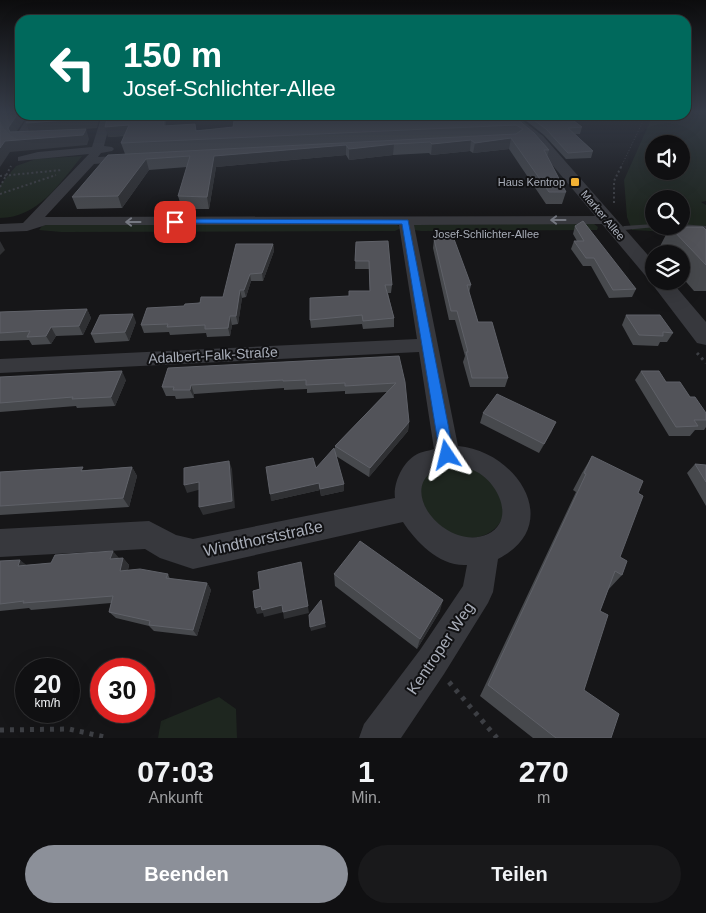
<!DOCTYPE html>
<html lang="de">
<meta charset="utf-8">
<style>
:root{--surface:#101012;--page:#19191b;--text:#f1f3f6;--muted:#9c9d9f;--line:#303032;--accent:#8c9099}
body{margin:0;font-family:Helvetica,sans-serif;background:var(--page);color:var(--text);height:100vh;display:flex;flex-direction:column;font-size:19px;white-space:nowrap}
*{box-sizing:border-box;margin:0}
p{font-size:16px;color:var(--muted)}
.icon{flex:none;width:28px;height:28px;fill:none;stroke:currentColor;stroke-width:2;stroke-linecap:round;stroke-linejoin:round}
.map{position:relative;height:738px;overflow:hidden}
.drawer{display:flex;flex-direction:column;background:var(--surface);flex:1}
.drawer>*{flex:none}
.guide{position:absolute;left:15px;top:15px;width:676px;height:105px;border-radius:15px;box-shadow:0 5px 20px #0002,0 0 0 1px var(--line);background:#00695c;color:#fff;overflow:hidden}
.tools{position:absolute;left:645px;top:135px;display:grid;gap:10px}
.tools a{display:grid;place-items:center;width:45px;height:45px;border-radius:50%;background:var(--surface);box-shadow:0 5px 20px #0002,0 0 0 1px var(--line);font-size:25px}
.speed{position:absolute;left:15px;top:658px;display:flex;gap:10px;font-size:25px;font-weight:700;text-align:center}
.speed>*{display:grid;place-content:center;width:65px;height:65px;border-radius:50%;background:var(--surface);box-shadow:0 5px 20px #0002,0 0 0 1px var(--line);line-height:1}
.speed small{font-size:12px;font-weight:400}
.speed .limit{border:8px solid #d22;background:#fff;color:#111}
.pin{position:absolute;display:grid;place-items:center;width:42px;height:42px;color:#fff;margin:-21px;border-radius:10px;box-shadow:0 2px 8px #0006}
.me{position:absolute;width:55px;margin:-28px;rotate:350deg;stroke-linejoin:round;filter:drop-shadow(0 0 4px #0008)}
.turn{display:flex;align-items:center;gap:18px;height:105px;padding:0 25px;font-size:22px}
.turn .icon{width:65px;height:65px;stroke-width:2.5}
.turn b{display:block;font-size:35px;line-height:42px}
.eta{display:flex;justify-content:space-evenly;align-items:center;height:85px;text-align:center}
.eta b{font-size:30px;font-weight:800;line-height:35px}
.button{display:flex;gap:10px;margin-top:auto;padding:10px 25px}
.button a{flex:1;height:58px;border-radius:30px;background:var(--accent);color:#fff;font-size:20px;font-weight:800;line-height:58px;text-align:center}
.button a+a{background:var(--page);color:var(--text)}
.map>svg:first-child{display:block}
.green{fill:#1e261f;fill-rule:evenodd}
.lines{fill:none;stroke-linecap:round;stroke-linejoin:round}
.path-far3{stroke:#3d3f44;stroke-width:1;stroke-dasharray:1 2;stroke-linecap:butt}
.path-far2{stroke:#3d3f44;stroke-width:2;stroke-dasharray:2 2.5;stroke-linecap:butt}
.path-far1{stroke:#3d3f44;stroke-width:3;stroke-dasharray:2.5 4;stroke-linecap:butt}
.path{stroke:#3d3f44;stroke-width:5;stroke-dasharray:4 6;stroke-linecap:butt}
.service{fill:#37383d;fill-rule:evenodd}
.minor{fill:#37383d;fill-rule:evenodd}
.tertiary{fill:#37383d;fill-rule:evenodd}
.wall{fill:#47494d}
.shaded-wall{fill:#2f3033}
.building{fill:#525359;stroke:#5f6168}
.oneway{stroke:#757881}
.route{fill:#1a73e8;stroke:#114b97}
.poi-dot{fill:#f2b134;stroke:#111113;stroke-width:2}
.labels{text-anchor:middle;stroke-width:4;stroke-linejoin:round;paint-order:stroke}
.far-poi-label{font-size:11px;fill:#a8adb8;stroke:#111113;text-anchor:end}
.far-street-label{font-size:11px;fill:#a8adb8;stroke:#111113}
.street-label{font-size:14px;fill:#a8adb8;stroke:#111113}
.near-street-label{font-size:16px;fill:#a8adb8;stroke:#111113}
</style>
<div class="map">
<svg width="706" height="738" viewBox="0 0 706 738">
<rect width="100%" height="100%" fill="#161618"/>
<path class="green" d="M686 112H706V201L701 202 706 205V234L632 230 627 217 624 180 653 115H686ZM654 144H681V171H654ZM654 199H681V226H654Z
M82 156C60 183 38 218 0 218V185L16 166 36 159Z
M593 223 598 227 597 230 421 231 414 230 413 225Z
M49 224H396L401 228 395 231 61 232 39 230 42 226Z
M445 463H466L495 481 505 514C495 536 476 542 453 535 449 534 442 533 439 530 431 522 425 510 419 501 422 477 423 474 445 463Z
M219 697 236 709 237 738H158L161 721Z"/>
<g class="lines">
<path class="path-far3" d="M621 167 646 115"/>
<path class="path-far2" d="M0 176 62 170
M0 187 11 166
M0 194 56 175
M614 203V181L622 165"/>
<path class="path-far1" d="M697 353 706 363"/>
<path class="path" d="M449 682 497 738
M0 730 69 729 109 738"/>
<path class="service" d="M654 224V226H657L656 227 624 230 621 228 624 226Z
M681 224 706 226V230L676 228 673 226H681Z"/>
<path class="minor" d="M29 115H39L26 135H39L44 138 39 141H15L14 139Z
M102 115H112L104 146 112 147 114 149 112 151 101 153 98 157 133 155 139 158 133 161 94 164 45 217 607 216 614 220 607 224 414 225 458 446C517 451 565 525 498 559L493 592 488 603 444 674 401 738H359L364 724 420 650 463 586 467 565C440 567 416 542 403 522L193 569 160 558 145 549 0 557V529L149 521 176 535 193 539 395 498C393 484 402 464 414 456 419 452 428 451 434 449L419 352 0 373V359L417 339 399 225H46L27 231 0 232V224L23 223 89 154 18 161V157L38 152 92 147ZM447 465C458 466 468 467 477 472 498 483 516 520 488 534 449 552 398 494 433 471 437 468 443 467 447 465Z"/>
<path class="tertiary" d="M502 115H515L543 136 654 262V281H671L706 322V345L697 343 649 280 533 142Z"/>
</g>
<path class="wall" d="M166 115V126L197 130 512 115 549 150 547 157 566 192 562 204H546L509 149 473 153 470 151 431 155 429 153 393 155 349 160 346 155 216 167 209 209H182L178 196 187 167 149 170 122 208 77 209 72 197 125 154 121 143 124 136 108 137Z
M524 115H566L582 127 580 134H575L593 151 591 158 566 159 544 135 524 119Z
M575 226 636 289 632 297 609 298 591 266H583L571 249 574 241H577L573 234Z
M670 227 706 230V291H694L681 276V254H662L658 250Z
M434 239 471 285 469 293 478 322 508 378 505 387H470L463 362 465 356 455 320H449L433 248Z
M356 242 392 285 391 293H388L394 318V327L363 329 362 324 311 328 310 320 349 296V291H370L369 269H355Z
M273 244 274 251 263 281H251L246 297 242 298 238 324 232 325 230 336 207 337 206 333 170 335 169 332 144 333 141 325 184 306 223 297Z
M87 309 91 318 83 335 56 336 51 344 32 345 29 340 0 341V312Z
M626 315 673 333 667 342H660L658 346 633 345 622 325Z
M136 322 129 341 95 343 91 334Z
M399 356 409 422 408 431 369 477 336 456 344 491 321 496 320 490 271 501 316 468 335 451V446L387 392 345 394V391L307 393V389L284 390V388L194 394V398L176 399 175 396H166L162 387Z
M641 371 666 382 690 397 706 413V427L704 430H695L690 436H669L635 380Z
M0 377 126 380 115 406 77 408 76 406 0 412Z
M483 413 552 431 539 453 480 423Z
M592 456 638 493 620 557 622 575 608 590 600 611 584 690 611 738H533L480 696 576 492 573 490 582 473Z
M695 464 706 465V506L687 473Z
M132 467 137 476 129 507 0 515V472L85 470Z
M123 558 129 565 128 570 168 574 170 579 207 583 211 590 197 636 154 631 149 626 116 618 109 612 111 603 31 610 29 608 0 611V561L26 565Z
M334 574 440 611 417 649 335 586Z"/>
<path class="shaded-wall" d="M19 112H20V115H28L12 138 8 128Z
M94 115H100L97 128 86 129 89 139 87 145 10 152 0 167V148L5 141 30 133 26 123Z
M164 115H166V136L164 126Z
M129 125 132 135 108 137 105 127Z
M511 138 509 149 473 153 475 143Z
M471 140 470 151 431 155 432 144Z
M394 144 393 155 349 160V149Z
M346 145V155L216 167 209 209 207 197 214 156Z
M146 159 149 170 122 208 118 196Z
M0 241 5 250 0 255Z
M273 244 274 251 263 281 262 273Z
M250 274 251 281 246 297 244 290Z
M240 290 242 298 238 324 236 316Z
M87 309 91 318 83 335 79 326Z
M133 314 136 322 129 341 125 332Z
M230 316 232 325 230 336 228 328Z
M51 327 56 336 51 344 46 336Z
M122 371 126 380 115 406 111 397Z
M191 385 194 394V398L190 390Z
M409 422 408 431 369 477 370 468Z
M556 422 552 431 539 453 544 444Z
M229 461 232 469 235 508 203 515 199 507Z
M132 467 137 476 129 507 123 498Z
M199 482 202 489 187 493 184 485Z
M319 483 320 490 271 501 270 494Z
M344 484V491L321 496 320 489Z
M113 551 119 558 110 559Z
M123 558 129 565 126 578 120 571Z
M20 560 29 567 18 566Z
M301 562 309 613 284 619 283 612Z
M207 583 211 590 197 636 193 630Z
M443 600 440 611 417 649 420 639Z
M282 605 284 612 264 617 263 613 257 614 255 608 261 606Z
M325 623 326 627 311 631 310 627Z"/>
<path class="building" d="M0 112H19L8 128 10 132 86 129 83 135 5 141 0 148Z
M31 115H94L93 118 26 123Z
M108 115H164V126L195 124 196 131 233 127 235 115H512L534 133 549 150H544L566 192H549L511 138 475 143 471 140 432 144 430 142 394 144 349 149 346 145 214 156 207 197 178 196 190 156 146 159 118 196 72 197 108 155 516 134 523 129 516 125 121 143 129 125 105 127Z
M527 115H566L582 127 568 128 593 151 568 153 546 129Z
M583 221 636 289 613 290 594 258H586L574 241H584L575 226Z
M670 227H703L706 230V265Z
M434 239H454L471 285H467L478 322H492L508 378H472L466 352H468L457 311H451Z
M388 241 392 285H385L394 318 363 321 362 315 310 320V298L349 296V291H370L369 261H355L356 242Z
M236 244H273L262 273 250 274 244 290H240L236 316H230L228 328 205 329V325L167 327 168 324 141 325 147 308 184 306 185 304 200 303 201 297H223Z
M87 309 79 326 51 327 46 336 27 337 30 331 0 333V312Z
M133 314 125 332 91 334 100 315Z
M626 315H660L673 333 663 332V336L639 335Z
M399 356 405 382 409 422 370 468 335 446 396 383 345 386V383L306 385V380L283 381V380L191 385 190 390H173L174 387H162L168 368Z
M122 371 111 397 72 399 73 397 0 403V377Z
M641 371H659L666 382H680L690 397H695L706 413V420H694L698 426 676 427Z
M497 394 556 422 544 444 483 413Z
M334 448 344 484 320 489 319 483 270 494 266 467 313 458 316 468Z
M592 456 643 481 638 493 643 496 620 557 627 561 622 575 615 571 600 611 608 615 584 690 619 714 611 738H556L488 685 586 474 584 473Z
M229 461 232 501 199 507V482L184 485V468Z
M695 464 706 465V482Z
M83 467 81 471 132 467 123 498 0 506V472Z
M360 541 443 600 420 639 334 574Z
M113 551 110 559 123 558 120 571 140 569 168 574 166 578 207 583 193 630 149 625 150 621 109 612 113 596 23 603 24 601 0 604V561L20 560 18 566 51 563 55 555Z
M301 562 308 606 283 612 282 605 262 610 261 606 255 608 253 591 260 589 258 572Z
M321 600 325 623 310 627 309 615Z"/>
<defs><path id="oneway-shaft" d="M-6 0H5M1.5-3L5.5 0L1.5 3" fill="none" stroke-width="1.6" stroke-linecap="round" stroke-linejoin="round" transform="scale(1.25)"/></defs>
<g class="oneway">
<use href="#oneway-shaft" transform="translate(558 220) rotate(180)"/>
<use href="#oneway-shaft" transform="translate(133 222) rotate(180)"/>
</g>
<linearGradient id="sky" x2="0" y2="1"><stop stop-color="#0c0c0d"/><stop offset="0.52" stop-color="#363c48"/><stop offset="1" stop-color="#363c48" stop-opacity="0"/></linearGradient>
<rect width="706" height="215" fill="url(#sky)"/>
<path class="route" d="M175 219 408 220 454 455 452 459H442L440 455 402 224 172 223 171 222Z"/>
<rect class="poi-dot" x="570" y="177" width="10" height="10" rx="2.5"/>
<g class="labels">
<g class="far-poi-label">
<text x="565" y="186">Haus Kentrop</text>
</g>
<g class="far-street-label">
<text transform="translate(603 215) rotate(50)" y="4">Marker Allee</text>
<text x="486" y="238">Josef-Schlichter-Allee</text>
</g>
<g class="street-label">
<text transform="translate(213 355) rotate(-3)" y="5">Adalbert-Falk-Straße</text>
</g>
<g class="near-street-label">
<text transform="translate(263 538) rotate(-12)" y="6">Windthorststraße</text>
<text transform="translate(440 648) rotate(-56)" y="6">Kentroper Weg</text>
</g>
</g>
</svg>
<div class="tools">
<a><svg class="icon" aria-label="sound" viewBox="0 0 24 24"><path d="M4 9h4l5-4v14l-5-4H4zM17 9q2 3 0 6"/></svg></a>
<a><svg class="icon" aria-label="search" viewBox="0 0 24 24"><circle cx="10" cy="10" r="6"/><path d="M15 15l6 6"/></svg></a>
<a><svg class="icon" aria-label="layers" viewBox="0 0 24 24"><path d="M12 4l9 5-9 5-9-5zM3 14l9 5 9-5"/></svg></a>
</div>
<div class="speed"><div>20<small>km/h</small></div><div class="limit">30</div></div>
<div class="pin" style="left:175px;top:222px;background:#d93025"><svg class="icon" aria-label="arrive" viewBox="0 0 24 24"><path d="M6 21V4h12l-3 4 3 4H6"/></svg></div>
<svg class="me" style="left:447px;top:455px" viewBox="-20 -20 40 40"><path d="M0-17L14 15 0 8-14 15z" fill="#1a73e8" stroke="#fff" stroke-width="4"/></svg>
<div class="guide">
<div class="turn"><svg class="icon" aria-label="left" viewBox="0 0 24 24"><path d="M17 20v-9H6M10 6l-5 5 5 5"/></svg><div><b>150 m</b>Josef-Schlichter-Allee</div></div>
</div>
</div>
<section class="drawer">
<div class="eta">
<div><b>07:03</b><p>Ankunft</p></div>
<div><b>1</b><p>Min.</p></div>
<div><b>270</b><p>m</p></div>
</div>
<div class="button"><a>Beenden</a><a>Teilen</a></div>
</section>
